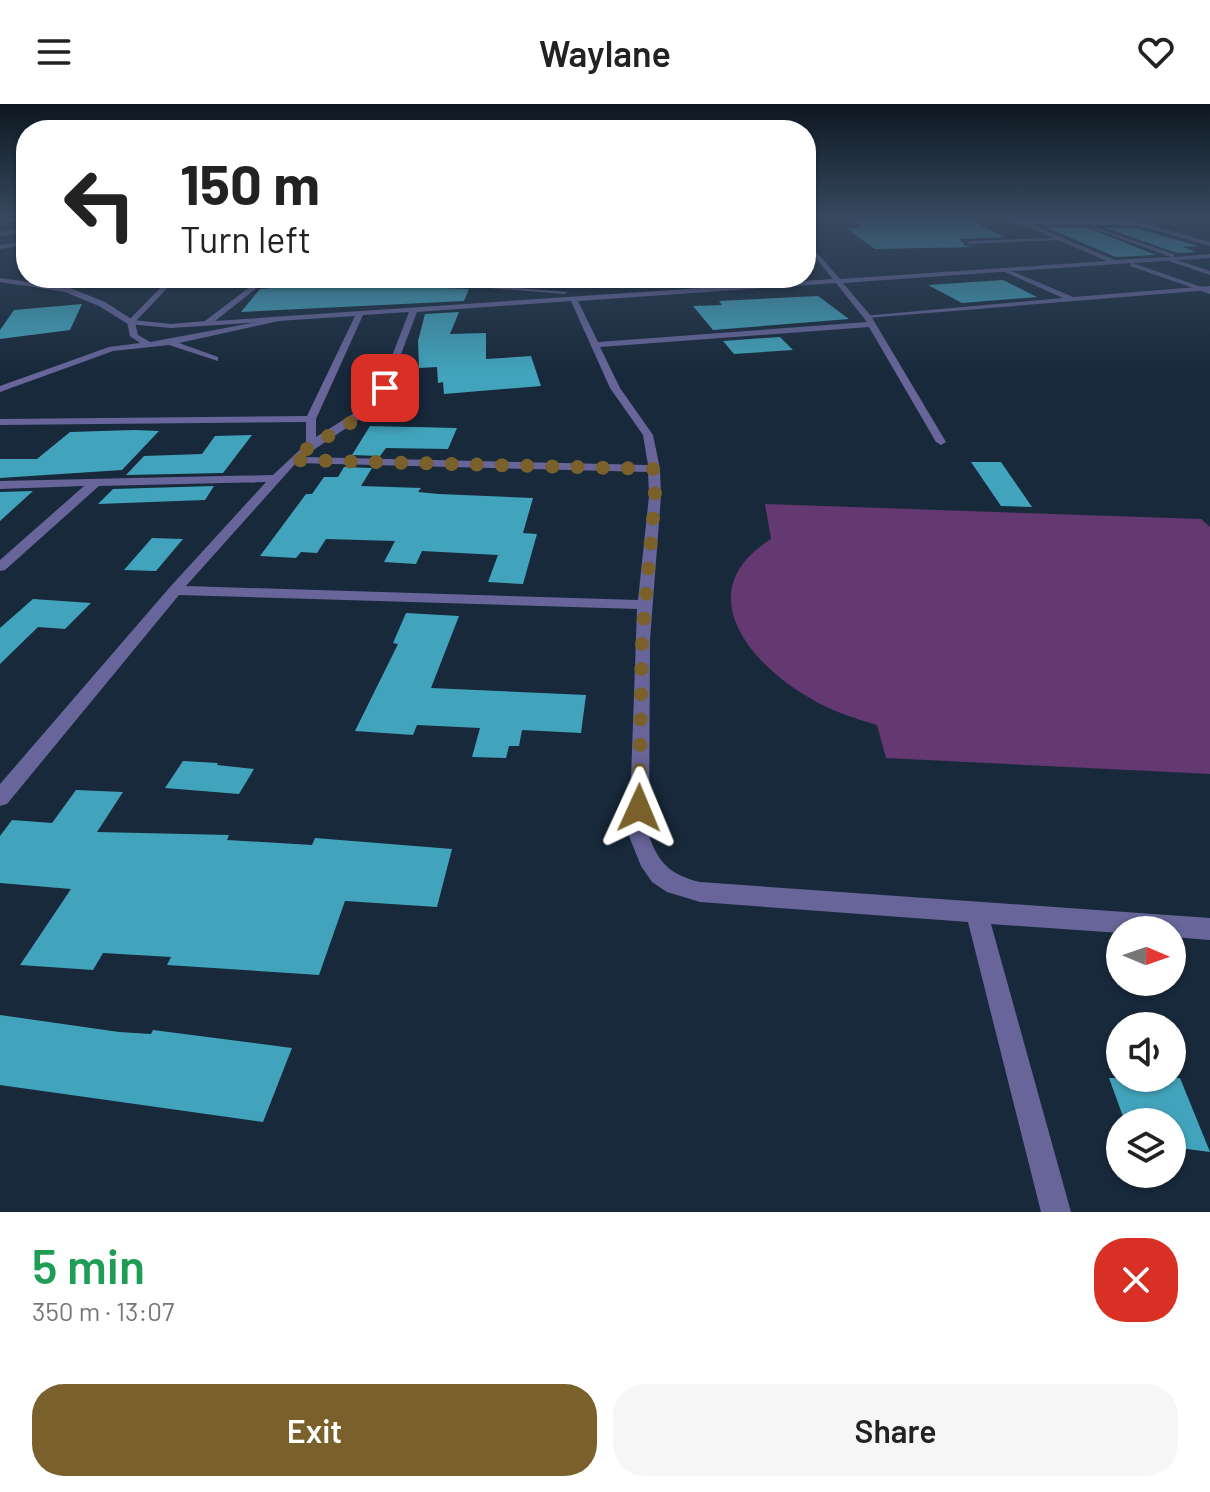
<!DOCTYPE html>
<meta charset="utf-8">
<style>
:root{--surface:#fff;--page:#f6f6f6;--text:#222;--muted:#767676;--accent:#7a612b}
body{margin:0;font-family:Barlow,sans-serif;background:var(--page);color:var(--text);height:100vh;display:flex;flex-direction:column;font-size:30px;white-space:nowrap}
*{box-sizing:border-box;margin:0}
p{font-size:26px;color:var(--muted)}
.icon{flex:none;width:44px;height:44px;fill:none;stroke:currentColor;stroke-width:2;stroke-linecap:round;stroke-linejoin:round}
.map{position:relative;height:1108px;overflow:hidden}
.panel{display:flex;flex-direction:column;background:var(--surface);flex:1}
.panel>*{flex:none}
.top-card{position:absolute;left:16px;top:16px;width:800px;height:168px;border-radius:32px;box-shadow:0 2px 6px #0004;background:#fff;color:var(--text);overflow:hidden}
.needle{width:52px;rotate:92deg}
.controls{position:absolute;left:1106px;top:812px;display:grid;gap:16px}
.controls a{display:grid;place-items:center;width:80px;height:80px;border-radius:50%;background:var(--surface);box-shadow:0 2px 6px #0004;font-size:40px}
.pin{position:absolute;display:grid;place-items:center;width:68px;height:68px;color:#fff;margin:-34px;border-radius:16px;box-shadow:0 4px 12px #0006}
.me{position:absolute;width:88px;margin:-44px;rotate:1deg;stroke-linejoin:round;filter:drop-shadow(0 0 6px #0008)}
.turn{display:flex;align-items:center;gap:28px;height:168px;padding:0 32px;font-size:36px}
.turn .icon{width:104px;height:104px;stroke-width:2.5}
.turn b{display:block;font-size:56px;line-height:68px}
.round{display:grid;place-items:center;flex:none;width:84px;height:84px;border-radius:32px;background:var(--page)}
.headline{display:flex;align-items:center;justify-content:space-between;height:136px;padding:0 32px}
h1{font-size:48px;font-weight:600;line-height:60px;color:#1e9e55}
.action{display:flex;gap:16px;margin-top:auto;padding:16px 32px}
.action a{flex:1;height:92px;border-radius:32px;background:var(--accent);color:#fff;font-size:32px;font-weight:600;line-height:92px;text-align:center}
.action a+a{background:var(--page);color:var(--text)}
header{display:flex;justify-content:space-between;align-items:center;height:104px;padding:0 32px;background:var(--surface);font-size:36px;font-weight:600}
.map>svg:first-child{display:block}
.green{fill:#643870}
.building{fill:#42a4bc}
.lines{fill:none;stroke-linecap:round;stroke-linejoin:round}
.service{fill:#676599;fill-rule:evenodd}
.minor{fill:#676599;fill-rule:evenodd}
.route{stroke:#7a612b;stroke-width:14;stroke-dasharray:0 25.2}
</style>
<header><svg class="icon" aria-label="menu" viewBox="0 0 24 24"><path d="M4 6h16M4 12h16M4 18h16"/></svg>Waylane<svg class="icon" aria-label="heart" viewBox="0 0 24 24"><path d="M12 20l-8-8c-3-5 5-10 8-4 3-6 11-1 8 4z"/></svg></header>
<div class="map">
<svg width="1210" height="1108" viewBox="0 0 1210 1108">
<rect width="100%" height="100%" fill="#18293b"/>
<path class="green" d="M765 400 1201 415 1210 423V670L886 654 877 621C853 614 829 606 808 593 747 557 690 486 771 435Z"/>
<path class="building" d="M854 114H967L1004 133 960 135 965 142 975 143 875 145 846 124H861Z
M1045 123 1088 124 1156 151 1116 153Z
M1105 124H1136L1198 142 1183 143 1196 148 1177 149Z
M1003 176 1037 193 962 199 928 181Z
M362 177 385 179 384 182 469 185 464 197 241 208 260 185Z
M818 192 849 215 713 226 693 202 722 201 719 197Z
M82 200 70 226 0 235V226L14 206Z
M459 208 450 230 486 229V255L531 252 541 282 444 290 443 278 438 279 437 263 419 264 418 237 425 210Z
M780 233 793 246 734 250 723 237Z
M370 322 457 324 448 345 386 344 380 352 352 351Z
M134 326 159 327 122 366 0 374V355H37L70 328Z
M252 331 223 369 126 371 144 352 202 350 215 332Z
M971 358H1001L1032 403 1001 402Z
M344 363 372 364 361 382 421 384 418 388 439 390 533 394 523 429 537 430 523 480 488 478 498 451 422 447 416 460 384 458 395 437 326 435 317 449 301 448 296 454 260 452 306 390H312L324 373H338Z
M214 382 205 396 98 400 113 385Z
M33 387 0 417V388Z
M152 434 183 435 156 467 124 466Z
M33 495 91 499 65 525 38 523 0 560V524Z
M406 509 459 512 431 584 586 591 581 629 522 626 519 642H509L506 654 472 653 480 624 417 621 413 631 355 627 398 540 393 539Z
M183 657 218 659 217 661 254 665 239 690 165 684Z
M76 686 123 688 97 728 229 731 227 736 312 741 315 734 452 745 437 803 345 797 319 871 167 861 171 853 103 849 93 866 20 861 71 785 0 779V732L12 716 52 719Z
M0 911 119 928 151 930 153 926 292 944 263 1018 0 981Z
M1109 974H1180L1210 1048 1172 1043V1018H1125Z"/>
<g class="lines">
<path class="service" d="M1168 153 1210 167V171L1166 156Z
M1007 165 1073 193 1210 182V186L867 214 863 212 1063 194 1005 168Z
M170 174H177L135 218 138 231 150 238 279 214 283 216 179 239 218 253V257L169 241 113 247 0 288V282L109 243 140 239 130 232 127 218Z
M261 174H268L259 181H255Z"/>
<path class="minor" d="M26 114 24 116 0 119V115Z
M979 114 1136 117 1210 138V142L1136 121 1030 120 1115 156 1171 153 1091 124V122L1174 150V153L1210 150V154L1133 159 1210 186V190L1130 162 1131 159 843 179 871 212 946 338 941 341 936 338 869 223 600 243 620 284 653 331 660 365 661 392 650 536 649 732C659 760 671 771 700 778L1210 814V836L1172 833V826H1120V829L991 820 1071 1108H1041L968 818 700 798 667 788 652 778 641 762 629 732 637 505 179 491 7 700 0 702V680L170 483 266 378 99 382 5 466 0 467V456L84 382 0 385V377L273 371 306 340V318L0 321V315L307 312 355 212 171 224 128 220 99 202 65 188 0 178V174L70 184 105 198 133 216 171 220 205 217 255 179 342 174 259 182 215 217 833 175 806 142V136L840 175 1107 157 1058 136 967 140 969 137 1054 134 1021 120ZM836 179 867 218 598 238 578 197ZM571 197 610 284 643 331 648 361 303 353 382 300 417 208ZM409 208 375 296 316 333V315L363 211ZM296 359 648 368 649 392 638 496 186 482Z
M26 124V128L0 132V128Z
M26 137V141L0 145V141Z
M363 174H395L568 188 564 190Z"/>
</g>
<linearGradient id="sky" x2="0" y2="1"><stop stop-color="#0d1720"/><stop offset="0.42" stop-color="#374960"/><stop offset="1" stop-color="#374960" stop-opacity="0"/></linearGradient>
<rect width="1210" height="269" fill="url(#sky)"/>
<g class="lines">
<path class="route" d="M385 284C376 314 316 333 293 356L654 365 655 392 642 536 639 704"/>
</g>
</svg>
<div class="controls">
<a><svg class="needle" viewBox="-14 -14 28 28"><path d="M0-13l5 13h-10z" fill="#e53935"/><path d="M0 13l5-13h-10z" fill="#767676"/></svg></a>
<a><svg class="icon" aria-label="sound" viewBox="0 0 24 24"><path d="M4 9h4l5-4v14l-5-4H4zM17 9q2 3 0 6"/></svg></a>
<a><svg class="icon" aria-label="layers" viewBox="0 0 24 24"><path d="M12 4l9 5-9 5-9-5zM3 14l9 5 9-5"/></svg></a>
</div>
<div class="pin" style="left:385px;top:284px;background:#d93025"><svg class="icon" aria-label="arrive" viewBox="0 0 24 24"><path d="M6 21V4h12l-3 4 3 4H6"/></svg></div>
<svg class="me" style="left:639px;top:704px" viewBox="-20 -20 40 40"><path d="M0-17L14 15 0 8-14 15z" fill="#7a612b" stroke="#fff" stroke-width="4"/></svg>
<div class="top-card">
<div class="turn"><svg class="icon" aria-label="left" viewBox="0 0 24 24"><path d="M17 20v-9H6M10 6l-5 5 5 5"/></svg><div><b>150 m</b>Turn left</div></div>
</div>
</div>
<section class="panel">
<div class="headline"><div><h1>5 min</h1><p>350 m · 13:07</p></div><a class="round" style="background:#d93025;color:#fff"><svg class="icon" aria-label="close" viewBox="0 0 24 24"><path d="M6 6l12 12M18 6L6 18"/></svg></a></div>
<div class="action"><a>Exit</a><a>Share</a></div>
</section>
